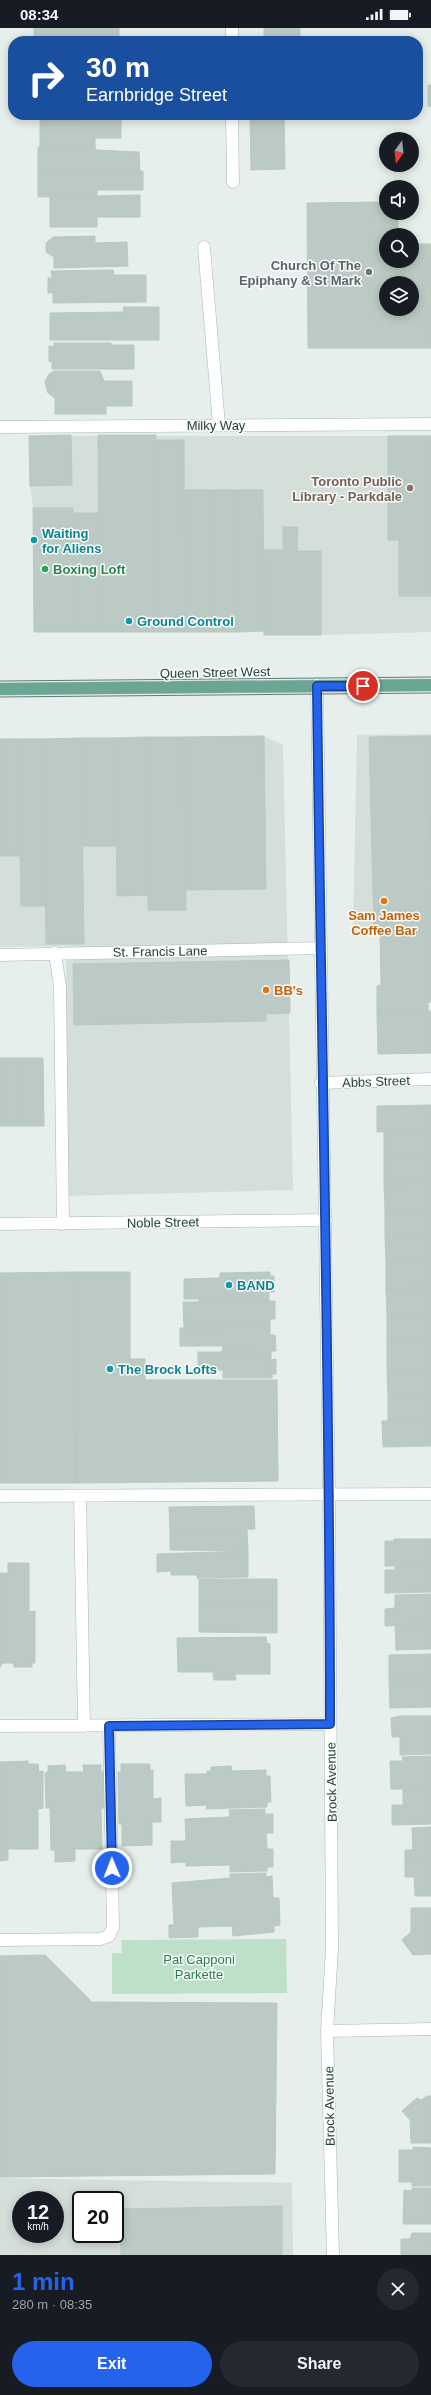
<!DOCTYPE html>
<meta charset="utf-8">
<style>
:root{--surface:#171b24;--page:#242831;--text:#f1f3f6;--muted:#9ea1a6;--accent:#2563eb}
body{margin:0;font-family:Arial,sans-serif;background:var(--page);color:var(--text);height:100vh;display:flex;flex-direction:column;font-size:15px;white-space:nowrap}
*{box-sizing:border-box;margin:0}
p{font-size:13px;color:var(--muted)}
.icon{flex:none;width:22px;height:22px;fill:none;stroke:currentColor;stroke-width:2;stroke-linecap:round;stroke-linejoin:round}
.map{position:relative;height:2227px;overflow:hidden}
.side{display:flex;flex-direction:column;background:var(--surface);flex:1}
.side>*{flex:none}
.banner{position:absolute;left:8px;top:8px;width:415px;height:84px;border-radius:16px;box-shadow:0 2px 10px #0003;background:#1a4fa0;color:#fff;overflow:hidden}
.needle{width:26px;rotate:195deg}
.tools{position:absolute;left:379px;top:104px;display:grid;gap:8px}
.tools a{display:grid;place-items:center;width:40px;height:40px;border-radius:50%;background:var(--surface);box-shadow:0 2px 10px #0003;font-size:20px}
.speed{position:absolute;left:12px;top:2163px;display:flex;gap:8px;font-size:20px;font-weight:700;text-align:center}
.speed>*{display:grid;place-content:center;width:52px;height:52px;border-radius:50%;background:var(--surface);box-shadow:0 2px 10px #0003;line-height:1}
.speed small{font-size:10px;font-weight:400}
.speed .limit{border:2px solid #111;border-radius:6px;background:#fff;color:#111}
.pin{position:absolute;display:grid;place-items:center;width:34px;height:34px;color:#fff;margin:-17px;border:2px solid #fff;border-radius:50%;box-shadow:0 1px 4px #0007}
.me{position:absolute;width:44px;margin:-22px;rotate:359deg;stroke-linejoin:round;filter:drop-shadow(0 0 3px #0008)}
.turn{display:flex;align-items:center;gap:14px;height:84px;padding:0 12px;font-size:18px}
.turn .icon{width:52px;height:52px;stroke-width:2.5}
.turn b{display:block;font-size:28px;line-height:34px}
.round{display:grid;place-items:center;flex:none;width:42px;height:42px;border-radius:21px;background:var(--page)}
.overview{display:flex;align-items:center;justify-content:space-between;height:68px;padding:0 12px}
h1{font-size:24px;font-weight:700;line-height:30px;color:var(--accent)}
.cta{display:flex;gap:8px;margin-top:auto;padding:8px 12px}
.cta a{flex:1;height:46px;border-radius:24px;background:var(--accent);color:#fff;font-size:16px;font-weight:700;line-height:46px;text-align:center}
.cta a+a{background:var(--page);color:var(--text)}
.status{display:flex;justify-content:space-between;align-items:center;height:28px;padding:0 20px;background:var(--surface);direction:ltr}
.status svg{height:11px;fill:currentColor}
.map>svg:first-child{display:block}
.built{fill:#d4dfda;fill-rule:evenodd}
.green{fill:#bfe0c8}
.building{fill:#bbcac4;stroke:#b8c9c2;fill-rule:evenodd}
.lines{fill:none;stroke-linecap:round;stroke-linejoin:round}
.minor-casing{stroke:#a8b8b2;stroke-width:13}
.major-casing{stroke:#c2cac8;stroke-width:13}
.minor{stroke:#fff;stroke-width:12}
.major{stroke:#6aa596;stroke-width:12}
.tram{stroke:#5f7d75;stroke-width:1}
.route-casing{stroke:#184099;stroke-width:10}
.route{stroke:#2563eb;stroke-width:7}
.worship-dot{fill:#6b7280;stroke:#f7fbf9;stroke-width:1.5}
.education-dot{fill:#8d6e63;stroke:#f7fbf9;stroke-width:1.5}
.culture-dot{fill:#0f9aa8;stroke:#f7fbf9;stroke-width:1.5}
.leisure-dot{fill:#2e9e5b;stroke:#f7fbf9;stroke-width:1.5}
.food-dot{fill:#e8710a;stroke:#f7fbf9;stroke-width:1.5}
.labels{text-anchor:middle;stroke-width:3;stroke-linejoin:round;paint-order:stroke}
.worship-label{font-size:13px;font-weight:bold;fill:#5b616d;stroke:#f7fbf9;text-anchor:end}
.street-label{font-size:13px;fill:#24423a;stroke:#f7fbf9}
.education-label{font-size:13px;font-weight:bold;fill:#785e54;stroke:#f7fbf9;text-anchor:end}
.culture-label{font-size:13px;font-weight:bold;fill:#0d838f;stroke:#f7fbf9;text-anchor:start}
.leisure-label{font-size:13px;font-weight:bold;fill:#27864d;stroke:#f7fbf9;text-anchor:start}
.food-label{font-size:13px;font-weight:bold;fill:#c56008;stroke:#f7fbf9}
.park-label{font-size:13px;fill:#2d7a4b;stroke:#f7fbf9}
</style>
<div class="status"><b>08:34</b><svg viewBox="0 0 49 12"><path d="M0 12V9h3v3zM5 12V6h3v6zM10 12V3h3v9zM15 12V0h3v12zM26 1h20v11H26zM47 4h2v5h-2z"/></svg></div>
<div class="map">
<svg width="431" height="2227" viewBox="0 0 431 2227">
<rect width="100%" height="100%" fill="#e6efeb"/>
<path class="built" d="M29 408H431V604L321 607 264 606V603L34 604 33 480 30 458Z
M431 706V904L353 905 357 707Z
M264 708 283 717 293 1162 67 1168 66 918 0 919V711Z
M0 2150 292 2155 293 2227H0ZM21 2172H55V2206H21ZM81 2172H115V2206H81Z"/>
<path class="green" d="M286 1911 287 1965 112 1966V1925H122L121 1912Z"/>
<path class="building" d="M34 0H119V11L34 13Z
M264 0H300V13H264Z
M428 57H431V78H428Z
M35 87H121V91L40 92 39 90H35Z
M250 87H284L285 141 251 142Z
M121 91V110H95V118L40 119V92Z
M95 118 96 122 139 124 140 143 38 144V119Z
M143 143V162H97V168L38 169V144Z
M140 167V189H97V199H50V169Z
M386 174V185H398V207H386V233H412V216H431V320H308L307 175ZM386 255H412V281H386Z
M95 208V215L127 214 128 238 54 240V229L46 224V215L53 209Z
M113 242 114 247H146V274L53 275V265H48V250H52L51 243Z
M124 279H159V312H50V285L123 284Z
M54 315H111V317H134V341H52V333L49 334V318L54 319Z
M54 343H100L104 353H132V378H106V386H55V370L48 365 45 354 49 346Z
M71 407 72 457 30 458 29 408Z
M98 407H156V604H99Z
M388 408H431V568H399V512H388Z
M156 412H184L185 604H156Z
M185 462H211V604H185Z
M211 462H237L238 604H211Z
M237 462H263L264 603 238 604Z
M33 480H73V604H34Z
M73 485H98L99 604H73Z
M283 499H298L297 523H321V607H264L263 522H283Z
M264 708 266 861 185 862 184 709Z
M428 708 431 904 374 905 369 709Z
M428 708H431V854Z
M146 709 148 867 117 868 115 710Z
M146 709H184L186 882H148Z
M81 710 84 916H46L43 711Z
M81 710H115L116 818H83Z
M0 711H18L20 828H0Z
M18 711H43L46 878H21Z
M431 904V974H428V983L377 984V958L381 957 380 905Z
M289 932 290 985 266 986V993L74 997 73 936Z
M428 983H431V1025L378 1026 377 984Z
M0 1030H19V1098H0Z
M19 1030H43L44 1098H19Z
M431 1077V1103L377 1104V1078Z
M431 1103V1128L384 1129V1104Z
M431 1128V1155L384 1156V1129Z
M431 1155V1181L385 1182 384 1156Z
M431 1181V1209H385V1182Z
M385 1209H431V1234H386Z
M386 1234H431V1260L386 1261Z
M74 1244H130V1331H145V1352H277L278 1453 76 1455Z
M74 1244 76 1455H0V1245Z
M270 1244V1248H274V1264H269V1273L199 1274V1271H184V1251L220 1250V1245Z
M431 1260V1288H387L386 1261Z
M275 1273V1291H270V1299L184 1300 183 1274Z
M387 1288H431V1314H387Z
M270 1299V1307H275L276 1323 222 1324 223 1318H180V1300Z
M387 1314H431V1341H387Z
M198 1324H271V1332L276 1331V1346H272V1350H223V1342H198Z
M387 1341H431V1369H388Z
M388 1369H431V1392L388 1393Z
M431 1392V1418L383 1419 382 1393Z
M254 1478 255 1501 170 1502 169 1479Z
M247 1501 248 1523 170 1522V1502Z
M394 1511H431V1537L385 1538V1513H394Z
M248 1523V1549L197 1550V1547H171V1543L157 1544V1526Z
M8 1535H29V1584L35 1583V1635H32V1639H14V1635H2L0 1640V1545H8Z
M395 1537H431V1564L385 1565V1542H395Z
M199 1551H277V1578L199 1579Z
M431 1566V1596L385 1598V1581L395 1580V1567Z
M277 1578V1605L199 1604V1579Z
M431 1596V1621L396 1622 395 1597Z
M266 1609 267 1615 270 1616V1646H235L236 1652H214L213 1644H178L177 1610Z
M431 1626V1652H389V1627Z
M389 1652H431V1679L390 1680Z
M400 1688H431V1726L400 1727V1709H392L391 1690Z
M431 1728V1761H391L390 1733H403L402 1729Z
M28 1733V1736H38L39 1744 43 1743V1780L38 1781V1821H8V1832L0 1833V1734Z
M121 1736H150V1743L153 1742V1771L161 1770V1794H152V1817L122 1818V1796H119L118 1744H121Z
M65 1737 66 1744H84L83 1737H101V1744L106 1743V1780H101L102 1821H75V1833L55 1834V1822H51L50 1780H46L45 1745 48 1744V1738Z
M231 1738 232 1743 266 1742V1748H270L271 1774H267V1779L206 1781 207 1777 186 1778 185 1746H207V1743H211V1739Z
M403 1761H431V1796L392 1797V1777H403Z
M265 1781V1786H273V1805H266L267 1821H273V1839H267V1843L230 1844V1837L186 1838V1834L171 1835V1813H186L185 1791 230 1789 229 1782Z
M431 1799V1834H405V1822H413L412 1800Z
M405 1834H431V1868H415L414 1849H405Z
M266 1845V1849L272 1848 273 1870H279L280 1897 274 1898V1904L233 1908 232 1898 198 1899V1909L169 1910V1897H174L172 1855 230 1850V1846Z
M411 1880H431V1926L413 1927 402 1912 411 1904Z
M45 1927 92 1974 277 1975 275 2146 0 2149V1928Z
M427 2068H431V2115H411L410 2092 402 2083 417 2070 421 2072Z
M413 2119 431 2120V2158H412V2154H399V2122H413Z
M412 2160H431V2196H403L404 2162 412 2163Z
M282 2178V2227H121L120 2181Z
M412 2205H431V2227H401V2211H410Z"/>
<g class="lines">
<g class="minor-casing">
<path id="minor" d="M232 0V13
M232 87 233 154
M204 219 219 397
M0 399 431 396
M317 657 329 1468 332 1920 327 2003 333 2227
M55 925 60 959 63 1196
M0 927 320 920
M321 1055 431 1051
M0 1196 326 1192
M0 1468 431 1466
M80 1468 84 1698
M0 1698 330 1696
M0 1912 100 1911 109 1908 113 1899 109 1698
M327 2003 431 2001"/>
</g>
<g class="major-casing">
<path id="major" d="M0 661 431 657"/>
</g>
<use href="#minor" class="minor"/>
<use href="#major" class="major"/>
<path class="tram" d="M0 653 431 649
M0 669 431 665"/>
</g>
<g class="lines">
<g class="route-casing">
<path id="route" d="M112 1840 109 1698 330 1696C330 1349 321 1004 317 658H363"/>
</g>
<use href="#route" class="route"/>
</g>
<circle class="worship-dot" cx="369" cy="244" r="4"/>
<circle class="education-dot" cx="410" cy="460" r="4"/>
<g class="culture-dot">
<circle cx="34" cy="512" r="4"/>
<circle cx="129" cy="593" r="4"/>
<circle cx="229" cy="1257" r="4"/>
<circle cx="110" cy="1341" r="4"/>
</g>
<circle class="leisure-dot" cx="45" cy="541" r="4"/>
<g class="food-dot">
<circle cx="384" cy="873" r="4"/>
<circle cx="266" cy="962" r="4"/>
</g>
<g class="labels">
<g class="worship-label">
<text x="361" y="242">Church Of The<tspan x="361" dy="15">Epiphany &amp; St Mark</tspan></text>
</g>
<g class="street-label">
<text x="216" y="402">Milky Way</text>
<text transform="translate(215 644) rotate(-1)" y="5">Queen Street West</text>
<text transform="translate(160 923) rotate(-1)" y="5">St. Francis Lane</text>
<text transform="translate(376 1053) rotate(-2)" y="5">Abbs Street</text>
<text transform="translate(163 1194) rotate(-1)" y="5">Noble Street</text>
<text transform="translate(331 1754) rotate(-91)" y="5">Brock Avenue</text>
<text transform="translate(329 2078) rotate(-91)" y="5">Brock Avenue</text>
</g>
<g class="education-label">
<text x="402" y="458">Toronto Public<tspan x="402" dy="15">Library - Parkdale</tspan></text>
</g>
<g class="culture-label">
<text x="42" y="510">Waiting<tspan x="42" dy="15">for Aliens</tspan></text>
<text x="137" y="598">Ground Control</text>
<text x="237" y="1262">BAND</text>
<text x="118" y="1346">The Brock Lofts</text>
</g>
<g class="leisure-label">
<text x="53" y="546">Boxing Loft</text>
</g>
<g class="food-label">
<text x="384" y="892">Sam James<tspan x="384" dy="15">Coffee Bar</tspan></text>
<text x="274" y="967" text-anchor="start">BB's</text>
</g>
<g class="park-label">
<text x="199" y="1936">Pat Capponi<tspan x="199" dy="15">Parkette</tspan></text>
</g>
</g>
</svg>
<div class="tools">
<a><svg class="needle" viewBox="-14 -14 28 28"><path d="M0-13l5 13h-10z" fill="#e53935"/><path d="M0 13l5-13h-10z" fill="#9ea1a6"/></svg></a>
<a><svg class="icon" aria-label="sound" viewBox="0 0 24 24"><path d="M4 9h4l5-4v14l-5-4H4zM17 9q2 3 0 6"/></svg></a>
<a><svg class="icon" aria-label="search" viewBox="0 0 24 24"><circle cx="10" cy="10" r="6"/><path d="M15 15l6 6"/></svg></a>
<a><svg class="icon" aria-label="layers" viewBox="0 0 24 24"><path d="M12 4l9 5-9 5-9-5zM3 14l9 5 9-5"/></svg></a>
</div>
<div class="speed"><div>12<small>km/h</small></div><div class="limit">20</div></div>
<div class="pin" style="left:363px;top:658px;background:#d93025"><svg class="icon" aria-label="arrive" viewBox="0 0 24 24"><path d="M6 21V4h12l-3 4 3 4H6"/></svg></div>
<svg class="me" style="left:112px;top:1840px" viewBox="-20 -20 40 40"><circle r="17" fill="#2563eb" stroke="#fff" stroke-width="3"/><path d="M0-11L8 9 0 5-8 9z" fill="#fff"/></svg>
<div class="banner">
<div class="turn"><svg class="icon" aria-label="right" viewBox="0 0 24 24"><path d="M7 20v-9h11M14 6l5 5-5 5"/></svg><div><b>30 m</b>Earnbridge Street</div></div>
</div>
</div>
<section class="side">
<div class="overview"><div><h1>1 min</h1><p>280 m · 08:35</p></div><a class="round"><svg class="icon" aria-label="close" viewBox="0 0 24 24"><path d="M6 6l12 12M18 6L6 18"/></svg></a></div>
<div class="cta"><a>Exit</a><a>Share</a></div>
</section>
